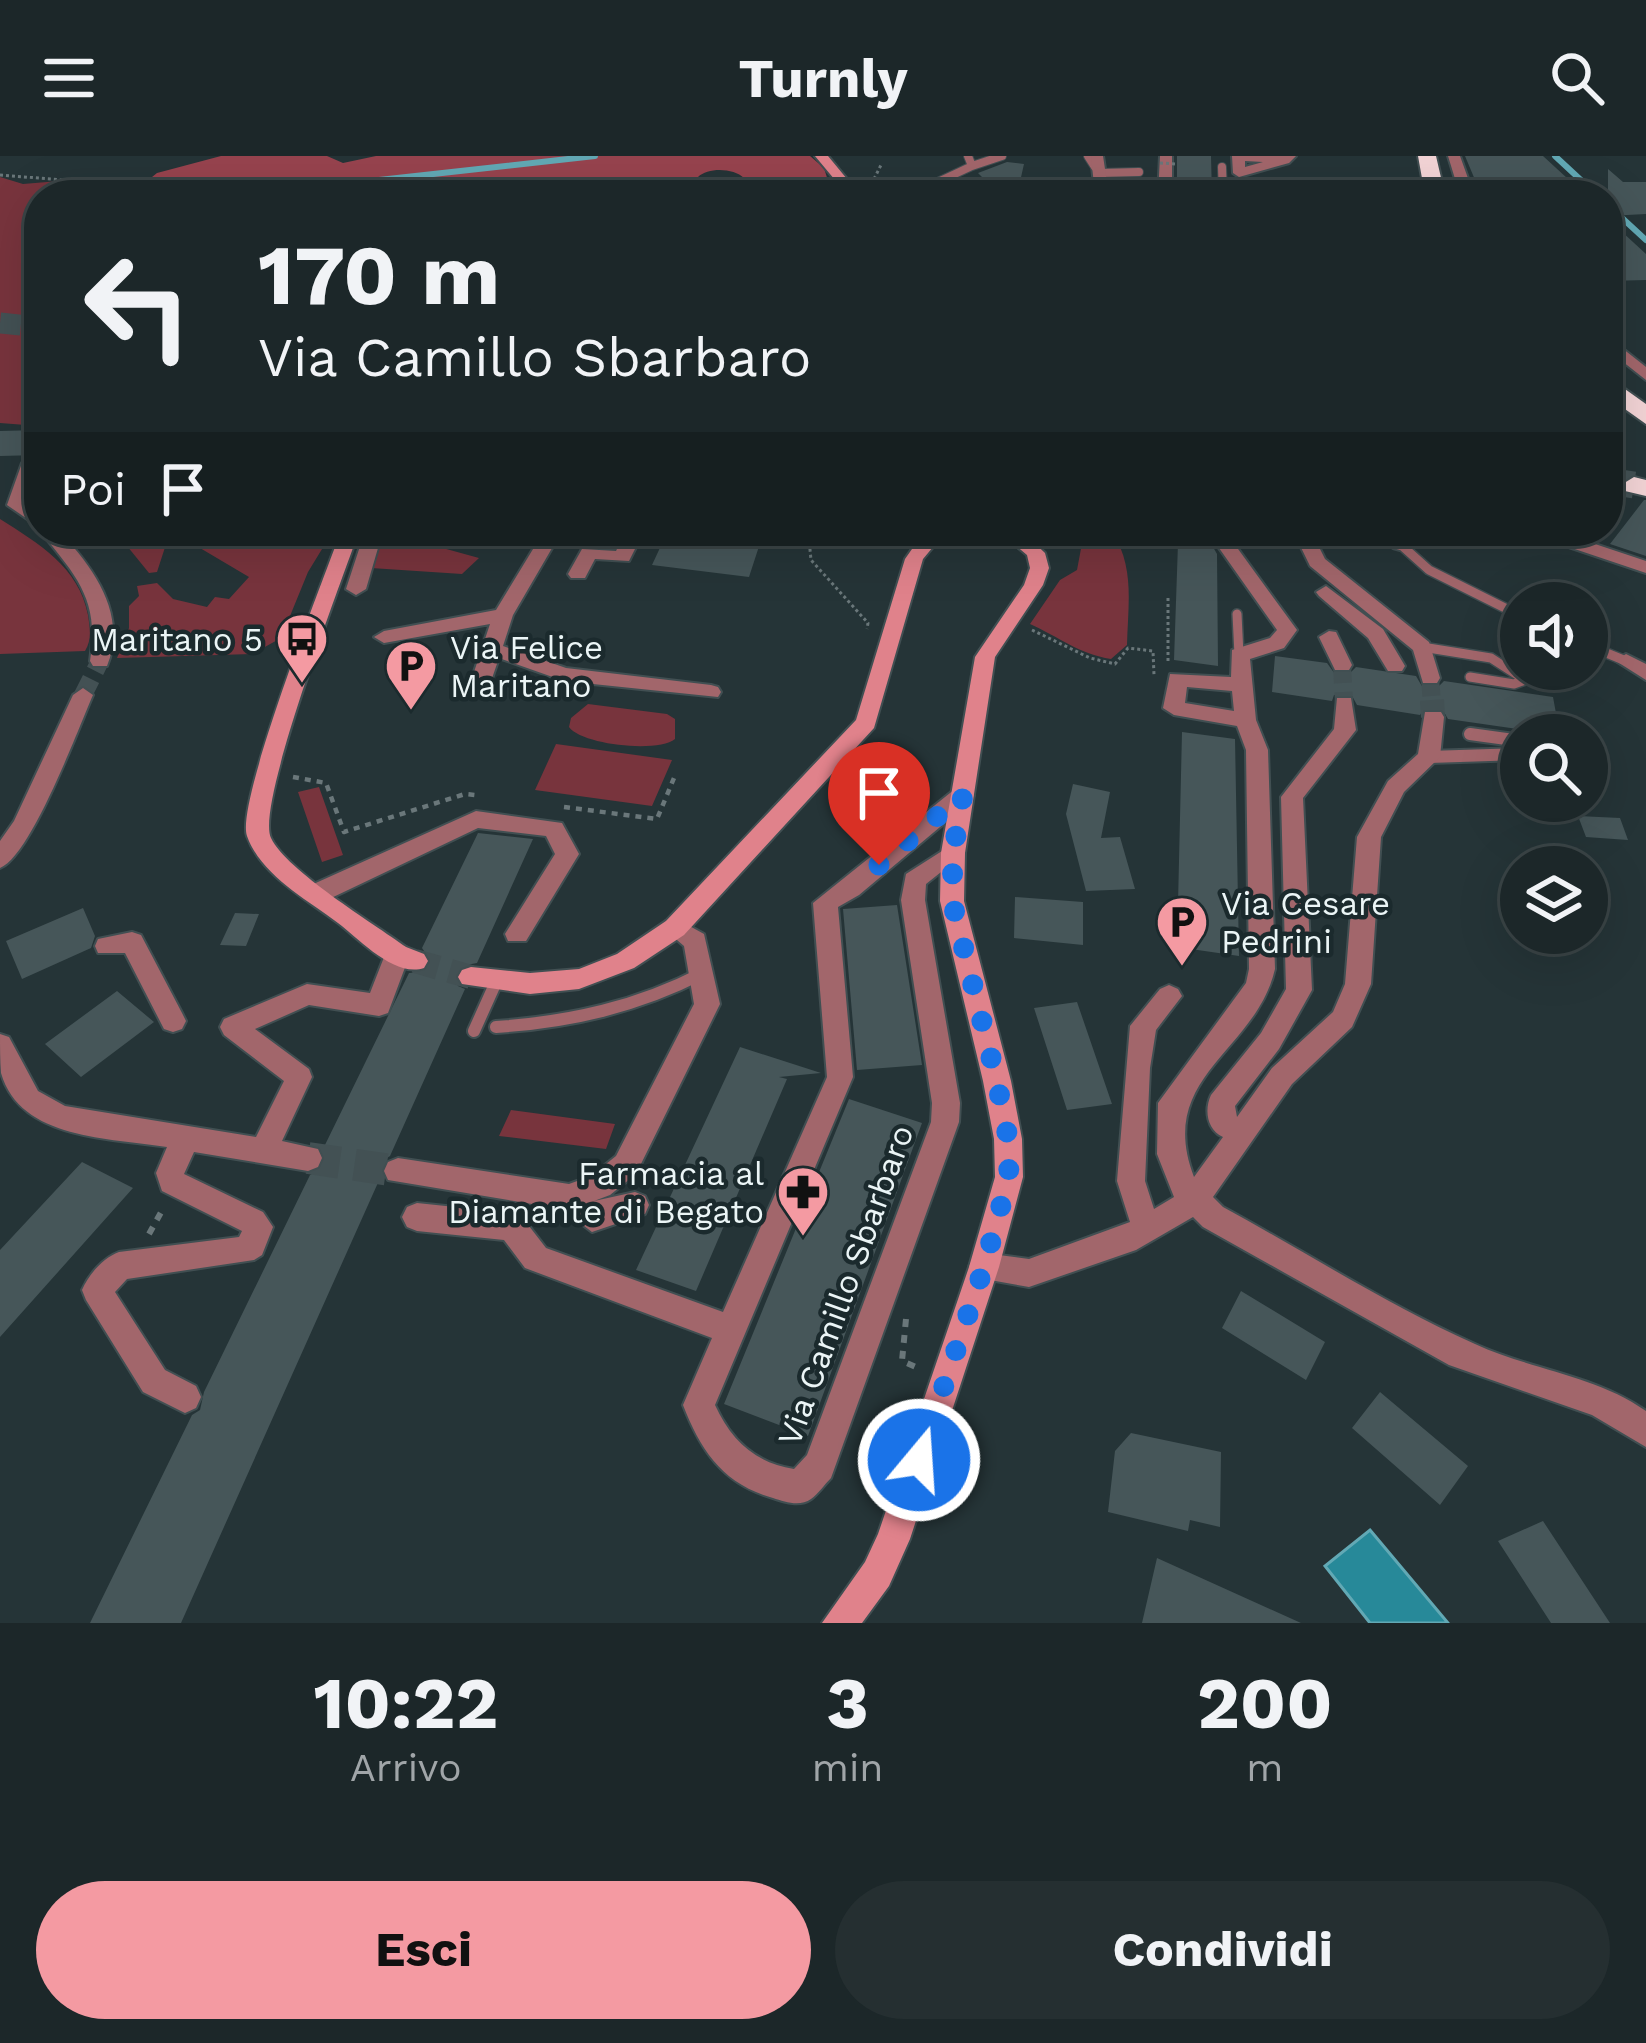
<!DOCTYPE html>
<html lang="it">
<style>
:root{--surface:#1c2729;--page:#252f31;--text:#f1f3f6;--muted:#a0a5a8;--line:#3a4446;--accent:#f49aa2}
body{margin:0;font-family:"Work Sans",sans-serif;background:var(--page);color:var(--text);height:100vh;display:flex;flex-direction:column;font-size:45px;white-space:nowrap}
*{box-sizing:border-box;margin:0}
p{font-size:39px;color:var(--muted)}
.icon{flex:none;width:66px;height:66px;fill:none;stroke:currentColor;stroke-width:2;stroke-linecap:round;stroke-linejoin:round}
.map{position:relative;height:1467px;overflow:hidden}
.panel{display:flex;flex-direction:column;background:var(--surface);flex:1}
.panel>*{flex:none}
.banner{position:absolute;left:24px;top:24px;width:1599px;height:366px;border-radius:48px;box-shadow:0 12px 48px #0002,0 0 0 3px var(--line);background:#1c2729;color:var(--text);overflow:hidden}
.fabs{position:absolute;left:1500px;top:426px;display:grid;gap:24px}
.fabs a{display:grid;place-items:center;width:108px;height:108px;border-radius:50%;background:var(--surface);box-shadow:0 12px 48px #0002,0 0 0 3px var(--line);font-size:60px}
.pin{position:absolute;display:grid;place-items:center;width:102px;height:102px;color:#fff;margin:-123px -51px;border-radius:50% 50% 50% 0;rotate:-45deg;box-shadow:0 0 12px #0007}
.pin .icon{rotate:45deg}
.me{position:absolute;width:132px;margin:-66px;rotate:18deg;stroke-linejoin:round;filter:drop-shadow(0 0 9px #0008)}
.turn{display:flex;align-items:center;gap:42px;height:252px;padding:0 36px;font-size:54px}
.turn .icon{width:156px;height:156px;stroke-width:2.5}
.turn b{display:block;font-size:84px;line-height:102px}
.then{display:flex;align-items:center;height:114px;padding:0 36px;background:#0003;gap:24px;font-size:45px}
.eta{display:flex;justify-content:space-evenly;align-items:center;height:204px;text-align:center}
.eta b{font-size:72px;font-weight:700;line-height:84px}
.cta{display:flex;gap:24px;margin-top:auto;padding:24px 36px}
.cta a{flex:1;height:138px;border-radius:72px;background:var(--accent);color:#111;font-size:48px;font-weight:700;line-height:138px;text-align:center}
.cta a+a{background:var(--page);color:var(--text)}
header{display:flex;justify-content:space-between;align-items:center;height:156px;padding:0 36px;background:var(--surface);font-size:54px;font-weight:700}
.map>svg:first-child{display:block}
.green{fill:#78343d}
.forest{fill:#97434e}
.water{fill:#278999;stroke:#62a9b5;stroke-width:3}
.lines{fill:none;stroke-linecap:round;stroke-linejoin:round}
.stream-far1{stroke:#62a9b5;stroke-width:6}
.stream{stroke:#62a9b5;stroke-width:8}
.building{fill:#465659}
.street-tunnel-far2{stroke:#435154;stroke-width:18;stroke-dasharray:18 9;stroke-linecap:butt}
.street-tunnel-far1{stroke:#435154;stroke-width:24;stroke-dasharray:24 12;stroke-linecap:butt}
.street-tunnel{stroke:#435154;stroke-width:32;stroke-dasharray:32 15;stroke-linecap:butt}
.secondary-tunnel{stroke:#435154;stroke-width:24;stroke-dasharray:24 12;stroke-linecap:butt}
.highway-tunnel-far1{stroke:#435154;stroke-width:21;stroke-dasharray:21 10;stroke-linecap:butt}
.highway-tunnel{stroke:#435154;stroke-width:27;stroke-dasharray:27 14;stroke-linecap:butt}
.lane-far2-casing{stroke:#414f52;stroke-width:10}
.lane-far1-casing{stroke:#414f52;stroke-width:12}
.lane-casing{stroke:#414f52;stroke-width:16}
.street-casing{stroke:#414f52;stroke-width:4}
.secondary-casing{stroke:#414f52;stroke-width:4}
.highway-casing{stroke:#414f52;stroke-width:4}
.path-far2{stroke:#6a777a;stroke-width:3;stroke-dasharray:3 3;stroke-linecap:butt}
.path-far1{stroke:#6a777a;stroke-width:4.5;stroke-dasharray:6 6;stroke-linecap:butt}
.path{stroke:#6a777a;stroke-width:6;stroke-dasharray:8 8;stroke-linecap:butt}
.lane-far2{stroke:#a2666b;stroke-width:8}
.lane-far1{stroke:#a2666b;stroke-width:9}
.lane{stroke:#a2666b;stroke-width:12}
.street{fill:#a2666b;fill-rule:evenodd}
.secondary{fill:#e0828b;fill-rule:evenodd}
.highway{fill:#f3d4d6;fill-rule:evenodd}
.path-bridge{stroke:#6a777a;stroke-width:3;stroke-dasharray:3 3;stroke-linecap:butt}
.route{stroke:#1a73e8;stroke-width:21;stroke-dasharray:0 37.8}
.labels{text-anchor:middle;stroke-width:9;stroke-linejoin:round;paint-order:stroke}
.poi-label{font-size:33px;fill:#ebf5f6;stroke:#1b2a2d;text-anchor:end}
.street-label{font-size:33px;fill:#ebf5f6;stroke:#1b2a2d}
</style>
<header><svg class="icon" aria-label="menu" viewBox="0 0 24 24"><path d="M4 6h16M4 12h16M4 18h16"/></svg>Turnly<svg class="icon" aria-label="search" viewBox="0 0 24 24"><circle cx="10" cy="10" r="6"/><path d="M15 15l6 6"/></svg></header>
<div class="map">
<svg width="1646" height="1467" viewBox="0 0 1646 1467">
<rect width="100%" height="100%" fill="#253437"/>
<path class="green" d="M0 21 23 28 59 25 76 39H39V209L23 222 39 229V270L0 267Z
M0 363C38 387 79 411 88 459 90 473 92 484 85 495L0 498Z
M82 375H180L169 379 157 416 149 417 123 385 101 392Z
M181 375H333L308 416 281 482 252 498 117 502 129 472V450L139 440 137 430 157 427 173 443 207 451 215 441 229 443 249 421 200 392 211 387 201 376 185 380Z
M379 375H442L439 391 479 402 462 418 371 412Z
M1112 376C1135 411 1128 448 1127 489L1111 503C1079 498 1059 481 1030 468L1060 424 1077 414 1083 382Z
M588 548 667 558 675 563V583C658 597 582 589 569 571L571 562Z
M556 588 672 604 652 650 535 634Z
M319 631 343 699 322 706 298 636Z
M511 954 615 968 606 993 499 980Z"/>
<path class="forest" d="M221 0H327L343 7 376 0H810L824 12 829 28 824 39H751L741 33 744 22C734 12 708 11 698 21L716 34 712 39 131 38 157 17Z"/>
<path class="water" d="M1370 1374 1448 1467H1370L1325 1410Z"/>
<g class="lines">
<path class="stream-far1" d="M1555 0 1597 39
M162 25 379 24 595 0
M1608 49 1646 84"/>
<path class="stream" d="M23 345 39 338"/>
</g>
<path class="building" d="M1177 0H1211L1212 39H1177Z
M1465 0H1543L1580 34 1478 31Z
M1007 6 1024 8 1017 39 987 37 989 28 978 17Z
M1608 13 1623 26H1646V58L1608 60Z
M1608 63 1646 98V124L1608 125Z
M39 274V299L0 300V275Z
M1644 344H1646V400L1610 388Z
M680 375H717L741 386 755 375H764L749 421 652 409 665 381 680 383Z
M1178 387 1213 391 1217 398 1218 510 1174 504Z
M1275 500 1327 507 1335 518H1349L1356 511 1416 520 1423 532H1437L1444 525 1553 541 1560 579 1448 563 1441 551H1425L1420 559 1357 549 1351 538 1334 539 1332 545 1272 536Z
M1182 576 1235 583 1239 800 1177 791Z
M1073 628 1110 636 1101 682 1120 681 1135 733 1086 735 1066 658Z
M1578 660 1620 662 1628 684 1586 681Z
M478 677 533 683 477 807 461 810 454 819 458 830 465 833 390 1000 384 1004 381 1020 181 1467H90L192 1259 200 1254 204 1236 310 1019 322 1013 326 1004 323 993 409 817 425 816 432 807 422 792Z
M1015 741 1083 746V789L1014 782Z
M897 749 922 909 857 914 843 753Z
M83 752 95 780 91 792 22 823 6 785Z
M235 757 259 758 246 790 220 789Z
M117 835 154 866 81 921 45 888Z
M1077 846 1112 948 1067 954 1034 852Z
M740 891 821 917 779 921 787 923 696 1135 636 1114Z
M849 943 922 967 808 1280 724 1248Z
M82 1006 133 1032 0 1181V1094Z
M1241 1135 1325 1186 1306 1224 1222 1172Z
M1380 1236 1468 1310 1440 1349 1352 1272Z
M1131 1277 1221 1296 1220 1371 1190 1364 1188 1375 1108 1356 1115 1295Z
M1543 1365 1610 1467H1551L1498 1385Z
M1157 1402 1301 1467H1142Z"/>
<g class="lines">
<path class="street-tunnel-far2" d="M1342 509 1344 547
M1430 522 1432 547
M83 539 100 505"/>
<path class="street-tunnel-far1" d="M1432 544 1433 561"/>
<path class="street-tunnel" d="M308 1002 398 1015"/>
<path class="secondary-tunnel" d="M415 805 471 821"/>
<path class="highway-tunnel-far1" d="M0 167 39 171"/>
<path class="highway-tunnel" d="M1608 325 1634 329"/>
<g class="lane-far2-casing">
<path id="lane-far2" d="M1088 0 1095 11
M972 10 1002 0
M1222 11 1223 39
M1099 17 1139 16
M910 39 972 10 968 0"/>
</g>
<g class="lane-far1-casing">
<path id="lane-far1" d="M1400 388 1429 414 1521 460
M1237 458 1239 499
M1587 489 1626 505
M1422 491 1491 502 1525 524 1514 528 1470 521"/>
</g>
<g class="lane-casing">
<path id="lane" d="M1470 578 1521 585
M1429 601 1521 598
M496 871C570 866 637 851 703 817
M474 875 496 826"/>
</g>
<g class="street-casing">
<path id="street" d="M1091 0H1103L1109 39H1095Z
M1160 0H1172V39H1158Z
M1232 0H1296L1289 7 1239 21 1233 17ZM1245 5 1263 6 1245 11Z
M1448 0H1460L1474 39H1460Z
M1608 181 1646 211V224L1608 194Z
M31 302 39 309 25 348 39 357V371L7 349 22 307Z
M40 375H59C93 411 128 458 107 510H93L90 505C100 443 76 420 40 375Z
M365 375H383L366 433 356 439 346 433Z
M544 375H562L513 459 503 490 566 512 711 529 718 531 721 536 718 541 564 525 499 502 489 531 479 538 469 531 490 468 384 487 374 481 384 475 496 454Z
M626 375H644L629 405 595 403 585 422H571L568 418 582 393 616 395Z
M721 375H750L751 376 742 382Z
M1207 375H1225L1297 474 1284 492 1250 503 1256 564 1268 594 1275 813C1256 896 1155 920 1194 1021L1223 981C1207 974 1204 954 1211 939L1261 877 1286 833 1281 641 1334 573 1337 542H1351L1356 574 1303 642 1312 834 1279 893 1235 950 1237 961 1272 912 1333 856 1345 828 1357 681 1388 625 1418 598 1425 556H1441L1444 561 1440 601 1404 636 1381 681 1371 828 1352 871 1292 928 1213 1041 1223 1051C1306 1096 1389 1150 1475 1188 1531 1214 1595 1219 1646 1255V1291L1592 1259 1449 1209 1203 1071 1193 1061 1136 1094 1029 1131 973 1121 969 1111 973 1101 984 1097 1029 1103 1130 1066 1117 1025 1130 870 1160 833 1169 829 1178 833 1182 840 1156 874 1150 912 1145 1025 1154 1053 1174 1041 1157 998 1158 947 1246 827 1249 813 1246 594 1237 570 1174 559 1163 552 1170 518 1231 521 1232 494 1270 482 1277 474ZM1187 531 1232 535 1234 555 1185 547Z
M1293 375H1311L1325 403 1429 486 1440 522 1437 527H1423L1413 494 1310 410Z
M1383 375H1401L1409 388 1400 394 1393 392Z
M1477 375H1556L1646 405V417L1545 383 1486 381Z
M1326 430 1383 473 1405 510 1402 515H1388L1368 482 1319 440 1316 436Z
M1329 475 1336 476 1352 509 1349 514H1335L1319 481Z
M1626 498 1646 508V524L1616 505Z
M83 532 93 539C78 573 31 700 0 712V685L14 665 73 539Z
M963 631 971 633 974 639 971 645 859 739 838 751 853 921 715 1249C731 1284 755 1307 794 1313L807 1299 931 966 932 947 901 744 906 718 953 688 965 697 926 728 925 744 960 947 959 966 831 1322C825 1328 818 1338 811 1343 800 1351 785 1346 773 1342 723 1328 701 1295 683 1249L712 1182 525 1112 504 1084 417 1075 407 1071 402 1061 407 1051 417 1047 512 1057 522 1061 546 1092 723 1156 827 921 813 747 955 633Z
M476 655 562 667 579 698 526 785H508L505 778 555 698 546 680 478 672 327 744H309L306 737 309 730Z
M675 762 704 778 720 848 636 1018 610 1039 594 1045 635 1036 645 1040 649 1049 645 1058 592 1076 562 1053 388 1024 384 1015 388 1006 398 1002 569 1028 591 1020 616 1000 694 848 684 790 663 772 666 765Z
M132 776 141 779 182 857 186 865 182 873 173 876 164 873 125 797H98L95 790 98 783Z
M397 788 406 791 410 798 388 857 379 860 309 849 255 873 309 913 312 921 282 985 318 993 322 1002 318 1011 308 1015 194 996 184 1018 263 1056 273 1071 262 1099 254 1104 127 1123 115 1136 165 1214 196 1230 201 1241 196 1252 185 1257 143 1236 86 1144 82 1134C89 1118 103 1102 119 1096L239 1081 242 1075 162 1035 156 1017 167 991C111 982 20 984 1 917 0 905 0 890 0 878L9 881 38 935 65 950 256 981 284 925 224 879 220 871 224 863 307 828 370 837 388 791Z"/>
</g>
<g class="secondary-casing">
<path id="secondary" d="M815 0H828L847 23 849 39H835V24Z
M341 375H359C343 422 255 649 271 682 287 715 373 767 406 791L424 798 428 805 424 812C395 822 359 783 338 767 306 743 261 719 247 680 235 647 324 422 341 375Z
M936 375H960L933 391 923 403 874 572 684 779 634 812 579 833 530 838 462 828 458 821 462 814 471 811 530 817 579 813 617 798 666 765 856 564 905 403 919 383Z
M984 375H1011L1028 381 1045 397 1049 412 1043 429 995 501 965 697 964 745 1011 925 1022 983 1023 1021 999 1111 910 1383 889 1430 862 1467H822L865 1406 878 1378 969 1111 995 1021 994 983 983 925 940 745 941 697 975 501 1024 429 1030 412 1027 399 1015 389Z"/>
</g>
<g class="highway-casing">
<path id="highway" d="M1418 0H1436L1445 39H1425Z
M1608 221 1646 248V268L1608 241Z
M1634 321 1646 324V340L1625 335 1621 329Z"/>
</g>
<path class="path-far2" d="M0 19 63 24 79 39
M866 39 881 9
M39 211 29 224 39 226
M1050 375 1056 386
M765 379 809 383 811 404 868 467 867 473
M1168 442V508
M1032 474 1090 502 1115 508 1128 492 1153 495 1154 519"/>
<path class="path-far1" d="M293 621 326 627 344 676 465 638 475 639
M564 651 657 663 674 622"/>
<path class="path" d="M149 1078 164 1051
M906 1163 902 1205 918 1212"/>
<use href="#lane-far2" class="lane-far2"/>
<use href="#lane-far1" class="lane-far1"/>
<use href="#lane" class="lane"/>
<use href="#street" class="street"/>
<use href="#secondary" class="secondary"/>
<use href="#highway" class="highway"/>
<path class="path-bridge" d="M1160 7 1177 8"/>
</g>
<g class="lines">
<path class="route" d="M879 709 963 639 953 697 952 745 997 926 1008 982 1009 1021 984 1111 919 1304"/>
</g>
<defs>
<g id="bus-pin" transform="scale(2.7)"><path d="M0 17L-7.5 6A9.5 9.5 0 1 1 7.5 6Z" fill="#f49aa2" stroke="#1b2a2d"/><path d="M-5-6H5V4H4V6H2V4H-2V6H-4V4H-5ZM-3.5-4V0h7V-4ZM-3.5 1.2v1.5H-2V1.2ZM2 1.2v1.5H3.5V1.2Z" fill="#111"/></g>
<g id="parking-pin" transform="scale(2.7)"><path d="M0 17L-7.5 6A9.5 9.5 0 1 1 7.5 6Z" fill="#f49aa2" stroke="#1b2a2d"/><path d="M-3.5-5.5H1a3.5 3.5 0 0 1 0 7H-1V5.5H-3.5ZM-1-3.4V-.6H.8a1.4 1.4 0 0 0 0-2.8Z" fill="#111"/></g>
<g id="pharmacy-pin" transform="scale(2.7)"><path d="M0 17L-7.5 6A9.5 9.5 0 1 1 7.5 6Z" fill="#f49aa2" stroke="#1b2a2d"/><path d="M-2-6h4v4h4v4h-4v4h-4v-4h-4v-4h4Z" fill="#111"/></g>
</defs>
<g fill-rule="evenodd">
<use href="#bus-pin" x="302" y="483"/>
<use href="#parking-pin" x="411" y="510"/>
<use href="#parking-pin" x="1182" y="766"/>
<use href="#pharmacy-pin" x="803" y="1036"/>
</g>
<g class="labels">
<g class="poi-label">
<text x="263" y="495">Maritano 5</text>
<text x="450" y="503" text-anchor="start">Via Felice<tspan x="450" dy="38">Maritano</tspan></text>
<text x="1221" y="759" text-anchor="start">Via Cesare<tspan x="1221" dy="38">Pedrini</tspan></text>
<text x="764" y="1029">Farmacia al<tspan x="764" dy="38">Diamante di Begato</tspan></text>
</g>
<g class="street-label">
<text transform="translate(845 1129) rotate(-70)" y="12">Via Camillo Sbarbaro</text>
</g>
</g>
</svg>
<div class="fabs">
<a><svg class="icon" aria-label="sound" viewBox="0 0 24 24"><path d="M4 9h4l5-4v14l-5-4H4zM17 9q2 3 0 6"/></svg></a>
<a><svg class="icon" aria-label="search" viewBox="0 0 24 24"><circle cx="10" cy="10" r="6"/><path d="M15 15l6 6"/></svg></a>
<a><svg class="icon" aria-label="layers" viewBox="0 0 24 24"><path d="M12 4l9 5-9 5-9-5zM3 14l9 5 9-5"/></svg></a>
</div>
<div class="pin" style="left:879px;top:709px;background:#d93025"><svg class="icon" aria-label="arrive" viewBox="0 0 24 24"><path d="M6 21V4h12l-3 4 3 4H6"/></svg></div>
<svg class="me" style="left:919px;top:1304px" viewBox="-20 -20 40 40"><circle r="17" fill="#1a73e8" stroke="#fff" stroke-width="3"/><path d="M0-11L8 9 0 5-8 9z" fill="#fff"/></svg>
<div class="banner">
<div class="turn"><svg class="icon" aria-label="left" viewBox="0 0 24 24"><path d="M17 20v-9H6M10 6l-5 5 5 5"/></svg><div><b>170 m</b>Via Camillo Sbarbaro</div></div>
<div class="then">Poi<svg class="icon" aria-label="arrive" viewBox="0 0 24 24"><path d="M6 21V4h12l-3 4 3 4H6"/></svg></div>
</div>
</div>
<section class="panel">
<div class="eta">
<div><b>10:22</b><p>Arrivo</p></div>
<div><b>3</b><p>min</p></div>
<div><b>200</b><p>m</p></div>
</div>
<div class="cta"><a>Esci</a><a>Condividi</a></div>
</section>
